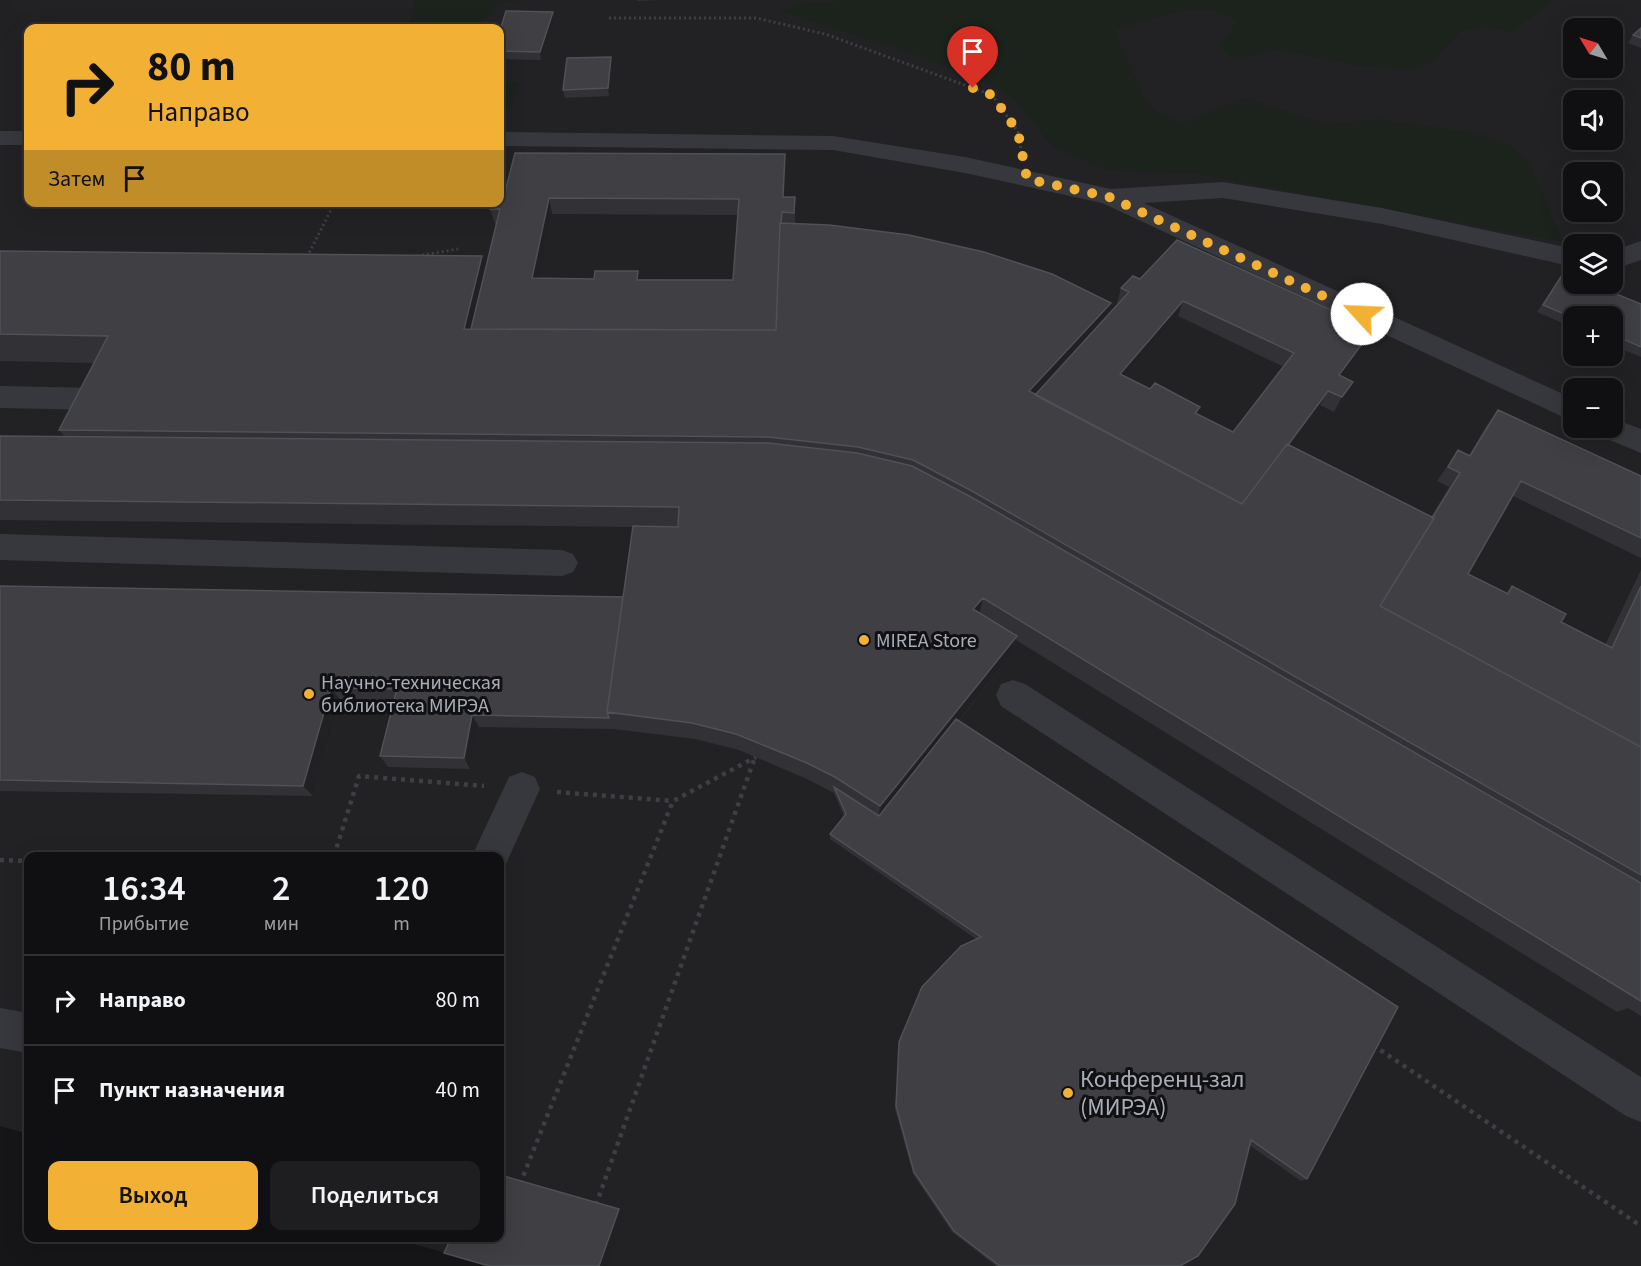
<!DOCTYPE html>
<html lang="ru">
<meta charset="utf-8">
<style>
:root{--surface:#101012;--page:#1e1e20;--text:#f1f3f6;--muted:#9c9d9f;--line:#303032;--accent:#f2b134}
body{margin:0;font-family:"Source Sans 3",sans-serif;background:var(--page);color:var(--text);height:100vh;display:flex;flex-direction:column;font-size:22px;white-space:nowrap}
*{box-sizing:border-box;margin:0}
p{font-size:20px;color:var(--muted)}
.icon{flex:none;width:33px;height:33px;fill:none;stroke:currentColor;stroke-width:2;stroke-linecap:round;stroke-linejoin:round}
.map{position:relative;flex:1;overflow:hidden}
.details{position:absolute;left:24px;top:852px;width:480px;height:390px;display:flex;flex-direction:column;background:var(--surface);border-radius:12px;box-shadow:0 6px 24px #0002,0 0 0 2px var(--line)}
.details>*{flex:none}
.guide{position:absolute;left:24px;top:24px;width:480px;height:183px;border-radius:12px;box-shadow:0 6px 24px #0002,0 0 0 2px var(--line);background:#f2b134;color:#111;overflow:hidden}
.needle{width:39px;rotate:308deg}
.buttons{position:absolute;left:1563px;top:18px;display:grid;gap:12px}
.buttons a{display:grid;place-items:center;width:60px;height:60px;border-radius:12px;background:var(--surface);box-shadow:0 6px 24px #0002,0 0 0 2px var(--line);font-size:30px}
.pin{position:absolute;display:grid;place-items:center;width:51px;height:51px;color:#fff;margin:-62px -26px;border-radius:50% 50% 50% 0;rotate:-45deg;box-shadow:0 0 6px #0007}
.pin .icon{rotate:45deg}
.me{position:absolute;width:66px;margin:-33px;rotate:295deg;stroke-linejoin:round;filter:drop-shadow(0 0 4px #0008)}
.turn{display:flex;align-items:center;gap:21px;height:126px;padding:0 24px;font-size:27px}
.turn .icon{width:78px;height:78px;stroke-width:2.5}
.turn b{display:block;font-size:42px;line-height:51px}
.then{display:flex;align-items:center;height:57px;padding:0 24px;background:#0003;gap:12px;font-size:22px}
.eta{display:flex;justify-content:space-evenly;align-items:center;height:102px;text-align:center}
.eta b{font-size:36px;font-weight:600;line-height:42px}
.cta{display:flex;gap:12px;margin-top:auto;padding:12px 24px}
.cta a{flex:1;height:69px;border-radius:12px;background:var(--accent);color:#111;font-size:24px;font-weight:600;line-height:69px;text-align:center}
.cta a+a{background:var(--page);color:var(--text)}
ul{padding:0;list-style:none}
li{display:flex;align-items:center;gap:18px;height:90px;padding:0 24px;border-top:2px solid var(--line)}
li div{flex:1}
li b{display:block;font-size:22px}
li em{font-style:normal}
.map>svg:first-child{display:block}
.built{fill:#222225;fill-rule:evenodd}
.green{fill:#1c231d}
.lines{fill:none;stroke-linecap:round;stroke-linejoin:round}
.path-far1{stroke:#3d3f44;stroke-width:3;stroke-dasharray:2 3;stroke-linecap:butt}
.path{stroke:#3d3f44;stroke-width:4.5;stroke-dasharray:4 5;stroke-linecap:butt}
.minor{fill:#37383d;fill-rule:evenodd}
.wall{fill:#323236;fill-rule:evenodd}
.shaded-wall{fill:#212124}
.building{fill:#3f3f44;stroke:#4f5156;stroke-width:1.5;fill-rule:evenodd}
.route{stroke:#f2b134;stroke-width:10;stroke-dasharray:0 18}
.poi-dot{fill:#f2b134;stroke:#111113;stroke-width:2}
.labels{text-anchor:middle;stroke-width:6;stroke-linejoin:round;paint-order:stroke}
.poi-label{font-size:20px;fill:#a8adb8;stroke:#111113;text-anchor:start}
.near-poi-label{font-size:24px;fill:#a8adb8;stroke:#111113;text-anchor:start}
</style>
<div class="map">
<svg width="1641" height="1266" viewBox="0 0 1641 1266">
<rect width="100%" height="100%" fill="#161618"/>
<path class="built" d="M0 0H1641V1266H493L392 1238H500V856H28V1134L0 1126ZM28 28H500V202H28ZM1574 28H1612V68H1574ZM1574 100H1612V140H1574ZM1574 172H1612V212H1574ZM1574 244H1612V284H1574ZM1574 316H1612V356H1574ZM1574 388H1612V428H1574Z"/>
<path class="green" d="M416 0H520L497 4 478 28H408Z
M852 0H1554L1511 32 1485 27 1460 31 1435 60 1415 69 1354 65 1277 49 1233 60 1220 46 1237 21 1215 10 1186 9 1114 30 1144 96 1158 113 1183 123 1245 98 1325 124 1378 119 1483 134 1510 145 1530 162 1563 242 1197 174 1107 170 1052 146 1014 98 994 86 909 52 779 11 801 3Z
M500 82 519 83 509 109H500Z"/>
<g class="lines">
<path class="path-far1" d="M609 18H756L825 34 992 95 1018 132 1021 149
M417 256 458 249
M307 257 335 202"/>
<path class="path" d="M557 792 673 801
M334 856 359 776 484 786
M0 860 28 861
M1373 1045 1641 1226
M520 1184 673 801 756 757
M596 1205 755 757"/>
<path class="minor" d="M0 131H28V145H0Z
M500 132 833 136 965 157 1111 189 1223 182 1382 208 1574 249V267L1382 224 1223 198 1144 203 1574 399V422L1102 203 965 173 833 150 500 146Z
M1641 241V260L1612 270V251Z
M0 386 100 388 110 392 114 399 110 406 100 410 0 408Z
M1612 418 1641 429V453L1600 436 1596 428H1612Z
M0 534 562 550 573 554 578 563 573 572 562 576 0 560Z
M1013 680 1025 684 1641 1077V1122L1626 1116 1001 706 996 695 1001 684Z
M522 772 535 777 540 789 504 868 500 870V856H472L509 777Z
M0 1008 28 1013V1053L0 1048Z"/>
</g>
<path class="wall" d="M637 0H660L637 1Z
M553 12 554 20 541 60 500 59V30Z
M1641 28V48L1628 43 1633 35Z
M611 57 612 65 609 96 565 98 563 90Z
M785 169 784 197H795V223L1111 303 1107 315 1118 304 1117 303 1121 288 1140 279 1365 344 1341 376 1345 396 1334 412 1320 405 1290 446 1431 517 1449 487 1437 481 1458 450 1469 455 1487 425 1498 410 1641 476V558L1513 496 1468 574 1506 593 1512 586 1561 622 1605 645 1641 570V1016L1628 1008 1617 1012 1016 640 1012 654 959 721 1307 1179 1301 1181 1249 1145 1180 1266H996L952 1232 913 1174 895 1109 899 1042 976 939 830 839V834L844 816 834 793 807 779 739 750 695 739 613 729 479 727 470 769 388 767 380 756 394 701 340 700 313 796 0 791V586L623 597 633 527 0 520V436H64L59 430 94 363 0 361V251L486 269 496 224H495L490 209 492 202ZM552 214 738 215 733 280 539 278ZM1178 316 1284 367 1233 432 1197 414 1200 407 1150 389 1125 377Z
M1558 280 1641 304V357L1612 345V316H1574V328L1537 312Z"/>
<path class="shaded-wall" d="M0 0H9L20 19 0 47Z
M553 12 554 20 541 60 540 52Z
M611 57 612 65 609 96 608 88Z
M785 154V169L784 212 783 197Z
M549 198 552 214 536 294 532 278Z
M482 256 491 285 477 342 464 329Z
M1183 301 1178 316 1115 388 1120 374Z
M1111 303 1103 331 1033 408 1029 391Z
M1373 329 1365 344 1331 390 1339 375Z
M1353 382 1345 396 1334 412 1342 397Z
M1328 391 1320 405 1229 530 1236 517Z
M983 598 979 616 973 609Z
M1017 636 1012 654 878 821 880 806Z
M331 688 340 700 313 796 303 786Z
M472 715 479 727 470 769 464 758Z
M619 1209 626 1213 607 1266H599Z"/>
<path class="building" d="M506 11 553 12 540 52 500 51V30Z
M1641 28V38L1633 35Z
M611 57 608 88 563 90 567 58Z
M515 153 785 154 783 197H795L794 213 782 212 781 223H780L776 330 471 329 500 209H490L492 202H500V192H505ZM549 198 739 199 733 280H637L638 271H595L594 279 532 278Z
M780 223 829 225 909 235 984 252 1052 274 1111 303 1029 391 1242 504 1287 444 1434 518 1380 606 1641 747V875L972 491 913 460 858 447 768 437 59 430 108 336 0 334V251L482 256 464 329 776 330Z
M1177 240 1373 329 1339 375 1353 382 1342 397 1328 391 1288 445 1287 444 1242 504 1035 395 1129 292 1121 288 1133 276 1140 279ZM1183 301 1294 353 1233 432 1195 413 1200 407 1155 383 1150 389 1120 374Z
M1564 272 1574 276V284H1592L1641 304V347L1612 334V316H1574V318L1543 305Z
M1498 410 1641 476V538L1521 481 1468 574 1508 594 1512 586 1566 614 1561 622 1612 648 1641 586V747L1380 606 1434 518H1432L1460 473 1448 467 1458 450 1470 456Z
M0 436 768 443 857 453 912 466 971 497 1641 883V1001L983 598 973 609 1017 636 880 806 835 777 807 763 736 734 692 723 607 712 633 526 678 527 679 507 0 500Z
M0 586 623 597 607 712 609 718 472 715 464 758 380 756 397 689 331 688 303 786 0 780Z
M956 719 1398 1007 1307 1179 1251 1140 1235 1204 1198 1256 1180 1266H1000L954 1231 914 1172 896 1106 899 1042 922 987 961 946 981 937 830 834 846 814 834 787 879 816Z
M500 1175 619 1209 599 1266H489L444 1253 451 1238H500Z"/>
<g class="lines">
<path class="route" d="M973 88 992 95 1018 132 1027 179 1109 197 1362 314"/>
</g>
<g class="poi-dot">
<circle cx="864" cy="640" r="6"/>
<circle cx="309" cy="694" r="6"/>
<circle cx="1068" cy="1093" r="6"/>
</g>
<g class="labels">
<g class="poi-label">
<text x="876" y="647">MIREA Store</text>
<text x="321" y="689">Научно-техническая<tspan x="321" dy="23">библиотека МИРЭА</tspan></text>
</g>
<g class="near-poi-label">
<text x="1080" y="1087">Конференц-зал<tspan x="1080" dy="28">(МИРЭА)</tspan></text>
</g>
</g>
</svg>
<div class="buttons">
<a><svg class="needle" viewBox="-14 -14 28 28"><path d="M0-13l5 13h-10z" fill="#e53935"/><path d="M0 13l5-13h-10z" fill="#9c9d9f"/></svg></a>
<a><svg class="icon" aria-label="sound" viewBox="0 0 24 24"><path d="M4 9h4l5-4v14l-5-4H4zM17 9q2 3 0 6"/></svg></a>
<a><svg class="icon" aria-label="search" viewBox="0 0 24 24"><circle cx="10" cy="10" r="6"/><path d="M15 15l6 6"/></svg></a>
<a><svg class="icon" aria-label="layers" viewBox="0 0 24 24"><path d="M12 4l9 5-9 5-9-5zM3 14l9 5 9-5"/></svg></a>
<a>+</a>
<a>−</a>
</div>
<div class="pin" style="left:973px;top:88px;background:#d93025"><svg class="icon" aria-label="arrive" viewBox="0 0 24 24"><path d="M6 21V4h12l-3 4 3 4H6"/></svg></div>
<svg class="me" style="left:1362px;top:314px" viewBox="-20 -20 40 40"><circle r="19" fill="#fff"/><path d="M0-13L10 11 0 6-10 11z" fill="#f2b134"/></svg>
<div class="guide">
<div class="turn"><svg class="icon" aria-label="right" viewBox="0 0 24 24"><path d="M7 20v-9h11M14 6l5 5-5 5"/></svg><div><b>80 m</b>Направо</div></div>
<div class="then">Затем<svg class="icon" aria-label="arrive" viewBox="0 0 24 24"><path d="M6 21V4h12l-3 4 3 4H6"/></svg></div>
</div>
<section class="details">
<div class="eta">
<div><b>16:34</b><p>Прибытие</p></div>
<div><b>2</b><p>мин</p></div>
<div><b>120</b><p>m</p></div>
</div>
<ul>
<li><svg class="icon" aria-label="right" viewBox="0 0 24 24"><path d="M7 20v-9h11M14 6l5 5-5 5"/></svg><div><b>Направо</b></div><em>80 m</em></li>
<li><svg class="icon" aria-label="arrive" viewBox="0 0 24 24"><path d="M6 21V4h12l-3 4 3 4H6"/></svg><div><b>Пункт назначения</b></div><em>40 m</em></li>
</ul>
<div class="cta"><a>Выход</a><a>Поделиться</a></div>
</section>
</div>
